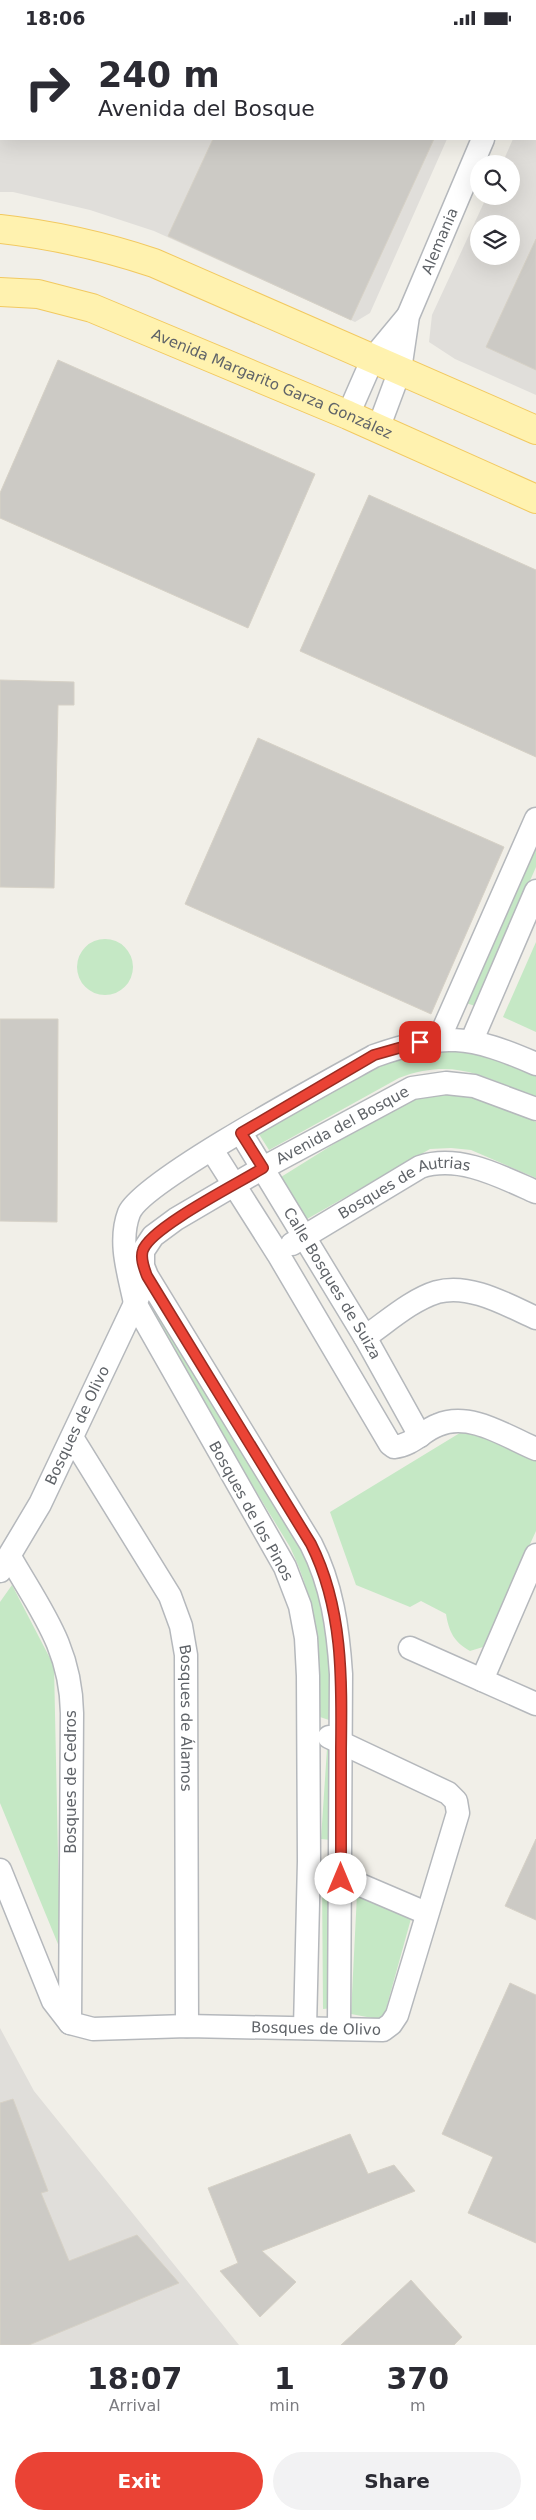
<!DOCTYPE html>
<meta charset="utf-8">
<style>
:root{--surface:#fff;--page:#f2f2f3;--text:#2b2b33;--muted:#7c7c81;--accent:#ea4335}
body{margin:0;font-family:"DejaVu Sans",sans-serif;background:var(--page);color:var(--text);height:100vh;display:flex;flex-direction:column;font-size:19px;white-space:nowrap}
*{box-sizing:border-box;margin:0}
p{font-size:16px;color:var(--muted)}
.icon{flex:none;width:28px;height:28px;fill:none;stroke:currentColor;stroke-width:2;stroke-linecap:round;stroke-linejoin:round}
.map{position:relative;height:2310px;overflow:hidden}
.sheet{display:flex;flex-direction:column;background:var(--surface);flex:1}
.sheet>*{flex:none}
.top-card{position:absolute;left:0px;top:0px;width:536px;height:105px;box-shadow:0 5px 20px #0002;background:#fff;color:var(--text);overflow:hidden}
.fabs{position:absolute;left:470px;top:120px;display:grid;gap:10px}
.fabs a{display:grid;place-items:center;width:50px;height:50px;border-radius:50%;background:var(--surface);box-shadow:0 5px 20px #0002;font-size:25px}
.pin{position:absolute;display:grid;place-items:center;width:42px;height:42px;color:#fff;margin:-21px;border-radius:10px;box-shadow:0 2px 8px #0006}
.me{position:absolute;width:55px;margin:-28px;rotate:0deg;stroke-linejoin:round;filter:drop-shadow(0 0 4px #0008)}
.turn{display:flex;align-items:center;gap:18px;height:105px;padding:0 15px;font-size:22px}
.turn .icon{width:65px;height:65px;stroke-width:2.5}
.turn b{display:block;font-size:35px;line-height:42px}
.eta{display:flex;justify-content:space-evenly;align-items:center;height:85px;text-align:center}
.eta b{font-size:30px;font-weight:700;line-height:35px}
.cta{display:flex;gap:10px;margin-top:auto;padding:10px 15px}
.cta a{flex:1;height:58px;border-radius:30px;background:var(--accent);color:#fff;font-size:20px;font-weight:700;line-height:58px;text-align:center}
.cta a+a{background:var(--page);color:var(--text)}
.status{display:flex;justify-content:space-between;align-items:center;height:35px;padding:0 25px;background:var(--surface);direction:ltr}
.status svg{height:14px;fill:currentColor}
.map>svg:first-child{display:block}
.industrial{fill:#e0deda;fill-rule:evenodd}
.green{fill:#c5e8c5}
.building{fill:#cccac5;stroke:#d6d1c6}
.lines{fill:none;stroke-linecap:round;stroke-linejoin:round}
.minor-casing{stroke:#b5b8bc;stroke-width:25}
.major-casing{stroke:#f2c960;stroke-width:30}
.minor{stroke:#fff;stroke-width:22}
.major{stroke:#fff2af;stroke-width:28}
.route-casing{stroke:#982c22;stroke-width:12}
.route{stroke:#ea4335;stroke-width:9}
.labels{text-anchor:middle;stroke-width:4;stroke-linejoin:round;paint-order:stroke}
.street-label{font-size:15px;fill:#5f6368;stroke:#fff}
</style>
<div class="status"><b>18:06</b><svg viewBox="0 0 49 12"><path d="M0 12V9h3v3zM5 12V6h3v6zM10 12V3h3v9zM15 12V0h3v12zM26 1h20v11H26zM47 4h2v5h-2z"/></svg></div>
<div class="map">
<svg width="536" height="2310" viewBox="0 0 536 2310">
<rect width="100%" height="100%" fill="#f1efe8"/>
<path class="industrial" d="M0 0H492L1 1V104H447L370 278 355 287 154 196 90 175 13 157H0Z
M536 54V360L455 324 429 307 432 280 487 161H511V129H502L513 104H535ZM479 189H511V221H479Z
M0 1993 34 2056 239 2310H0Z"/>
<path class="green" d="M536 804V832L475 971 463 967Z
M77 932a28 28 0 1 1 56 0a28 28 0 1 1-56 0Z
M536 907V997L503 982Z
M474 1012 536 1037V1064C485 1042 455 1022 399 1043L269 1115 257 1096 393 1023 422 1014Z
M436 1057 481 1063 536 1087V1143L471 1115 451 1113 430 1114 307 1184 281 1142 406 1064Z
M154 1265 300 1505 320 1554 331 1630 329 1685 320 1682C320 1617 318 1571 290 1512L148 1279Z
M468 1393 536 1421V1496L483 1612 470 1616C454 1607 449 1597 446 1579L421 1566 410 1572 356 1550 330 1477Z
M12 1550 54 1631 60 1914 0 1768V1567Z
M327 1714 335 1715 331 1805 321 1804Z
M322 1844 330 1846 333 1973 323 1974Z
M357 1859 412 1880 383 1985 351 1979Z"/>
<path class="building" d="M213 104H434L351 285 168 201Z
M536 204V335L486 312Z
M58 325 315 439 248 593 0 483V458Z
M369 460 536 535V722L300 616Z
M0 645 74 647V670H58L54 853 0 852Z
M258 703 504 812 431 979 185 869Z
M0 984H58L57 1187 0 1186Z
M536 1804V1885L505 1871Z
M510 1948 536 1960V2208L468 2178 493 2122 442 2099Z
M13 2064 48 2156 41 2158 69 2226 137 2200 179 2248 29 2310H0V2068Z
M350 2099 368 2139 394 2130 415 2156 262 2216 296 2247 260 2282 220 2236 238 2228 208 2153Z
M411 2245 462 2302 454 2310H341Z"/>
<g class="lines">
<g class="minor-casing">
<g id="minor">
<path d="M527 1V0"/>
<path d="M348 380 373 323 407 282"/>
<path id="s1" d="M378 394 400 335 408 281 483 104"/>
<path d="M439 1004 536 784"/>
<path d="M472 1005 536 856"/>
<path id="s2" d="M241 1098 365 1302 420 1401"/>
<path d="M212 1115 278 1219 390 1409 394 1412C413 1410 422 1396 438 1390 470 1376 507 1402 536 1414"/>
<path id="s3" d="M292 1209 420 1132C459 1119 500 1141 536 1157"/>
<path d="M365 1302C387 1287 411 1265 437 1257 470 1248 507 1270 536 1283"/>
<path id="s4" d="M73 1404 170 1561 181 1591 186 1620 187 1991"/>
<path d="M10 1522C41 1576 71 1613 72 1678L70 1988"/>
<path id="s5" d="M0 1536 40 1469 140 1258"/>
<path d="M410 1613 536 1669"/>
<path d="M482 1645 536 1520"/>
<path id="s6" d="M0 1835 53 1966 70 1988 93 1994 187 1991 383 1995 391 1989 397 1980 458 1778 456 1766 448 1758 329 1702"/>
<path d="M330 1837 426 1878"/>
<path d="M305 1993 309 1826 308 1641 306 1603 300 1571 285 1532 135 1268C129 1239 118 1207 129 1178 142 1146 333 1044 374 1021 443 997 470 1000 536 1029"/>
<path id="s7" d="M339 1993 341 1639C338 1593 332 1550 311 1509L147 1241 143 1231V1216L153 1201 176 1184 263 1133 412 1053 446 1048 474 1051 536 1074"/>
</g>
</g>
<g class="major-casing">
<g id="major">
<path d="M0 194C54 200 103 211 154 228L536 395"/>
<path id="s8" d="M0 257 38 259 92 273 348 380 536 464"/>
</g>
</g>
<use href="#minor" class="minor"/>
<use href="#major" class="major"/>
</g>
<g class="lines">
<g class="route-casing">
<path id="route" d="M341 1844C341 1800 341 1757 341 1714 342 1643 343 1573 311 1509L147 1241C144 1233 140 1223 143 1215 151 1192 239 1148 263 1133L241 1098 374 1020 420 1007"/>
</g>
<use href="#route" class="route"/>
</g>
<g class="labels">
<g class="street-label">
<text dy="5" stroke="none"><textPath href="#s1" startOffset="199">Alemania</textPath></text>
<text dy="5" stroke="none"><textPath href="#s8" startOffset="289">Avenida Margarito Garza González</textPath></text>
<text dy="5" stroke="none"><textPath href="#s7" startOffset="1066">Avenida del Bosque</textPath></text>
<text dy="5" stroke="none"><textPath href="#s3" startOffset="128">Bosques de Autrias</textPath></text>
<text dy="5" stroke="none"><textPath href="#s2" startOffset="176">Calle Bosques de Suiza</textPath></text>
<text dy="5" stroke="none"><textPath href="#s5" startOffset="165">Bosques de Olivo</textPath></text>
<text transform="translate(251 1476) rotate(61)" y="5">Bosques de los Pinos</text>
<text dy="5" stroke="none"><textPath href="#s4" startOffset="309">Bosques de Álamos</textPath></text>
<text transform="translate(71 1747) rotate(-90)" y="5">Bosques de Cedros</text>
<text dy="5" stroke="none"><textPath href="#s6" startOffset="416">Bosques de Olivo</textPath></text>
</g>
</g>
</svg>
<div class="fabs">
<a><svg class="icon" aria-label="search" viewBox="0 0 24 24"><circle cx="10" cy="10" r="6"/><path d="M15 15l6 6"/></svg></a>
<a><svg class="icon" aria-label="layers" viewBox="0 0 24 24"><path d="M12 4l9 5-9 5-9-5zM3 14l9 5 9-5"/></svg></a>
</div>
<div class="pin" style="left:420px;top:1007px;background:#d93025"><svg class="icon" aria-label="arrive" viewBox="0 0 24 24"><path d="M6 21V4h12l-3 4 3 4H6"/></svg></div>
<svg class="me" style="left:341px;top:1844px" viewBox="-20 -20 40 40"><circle r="19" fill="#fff"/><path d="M0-13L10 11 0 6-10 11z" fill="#ea4335"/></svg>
<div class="top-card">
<div class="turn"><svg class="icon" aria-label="right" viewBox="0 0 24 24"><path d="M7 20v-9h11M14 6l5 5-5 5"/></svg><div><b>240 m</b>Avenida del Bosque</div></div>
</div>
</div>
<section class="sheet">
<div class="eta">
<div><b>18:07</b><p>Arrival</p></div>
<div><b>1</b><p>min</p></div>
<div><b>370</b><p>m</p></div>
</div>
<div class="cta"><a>Exit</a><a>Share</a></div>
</section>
